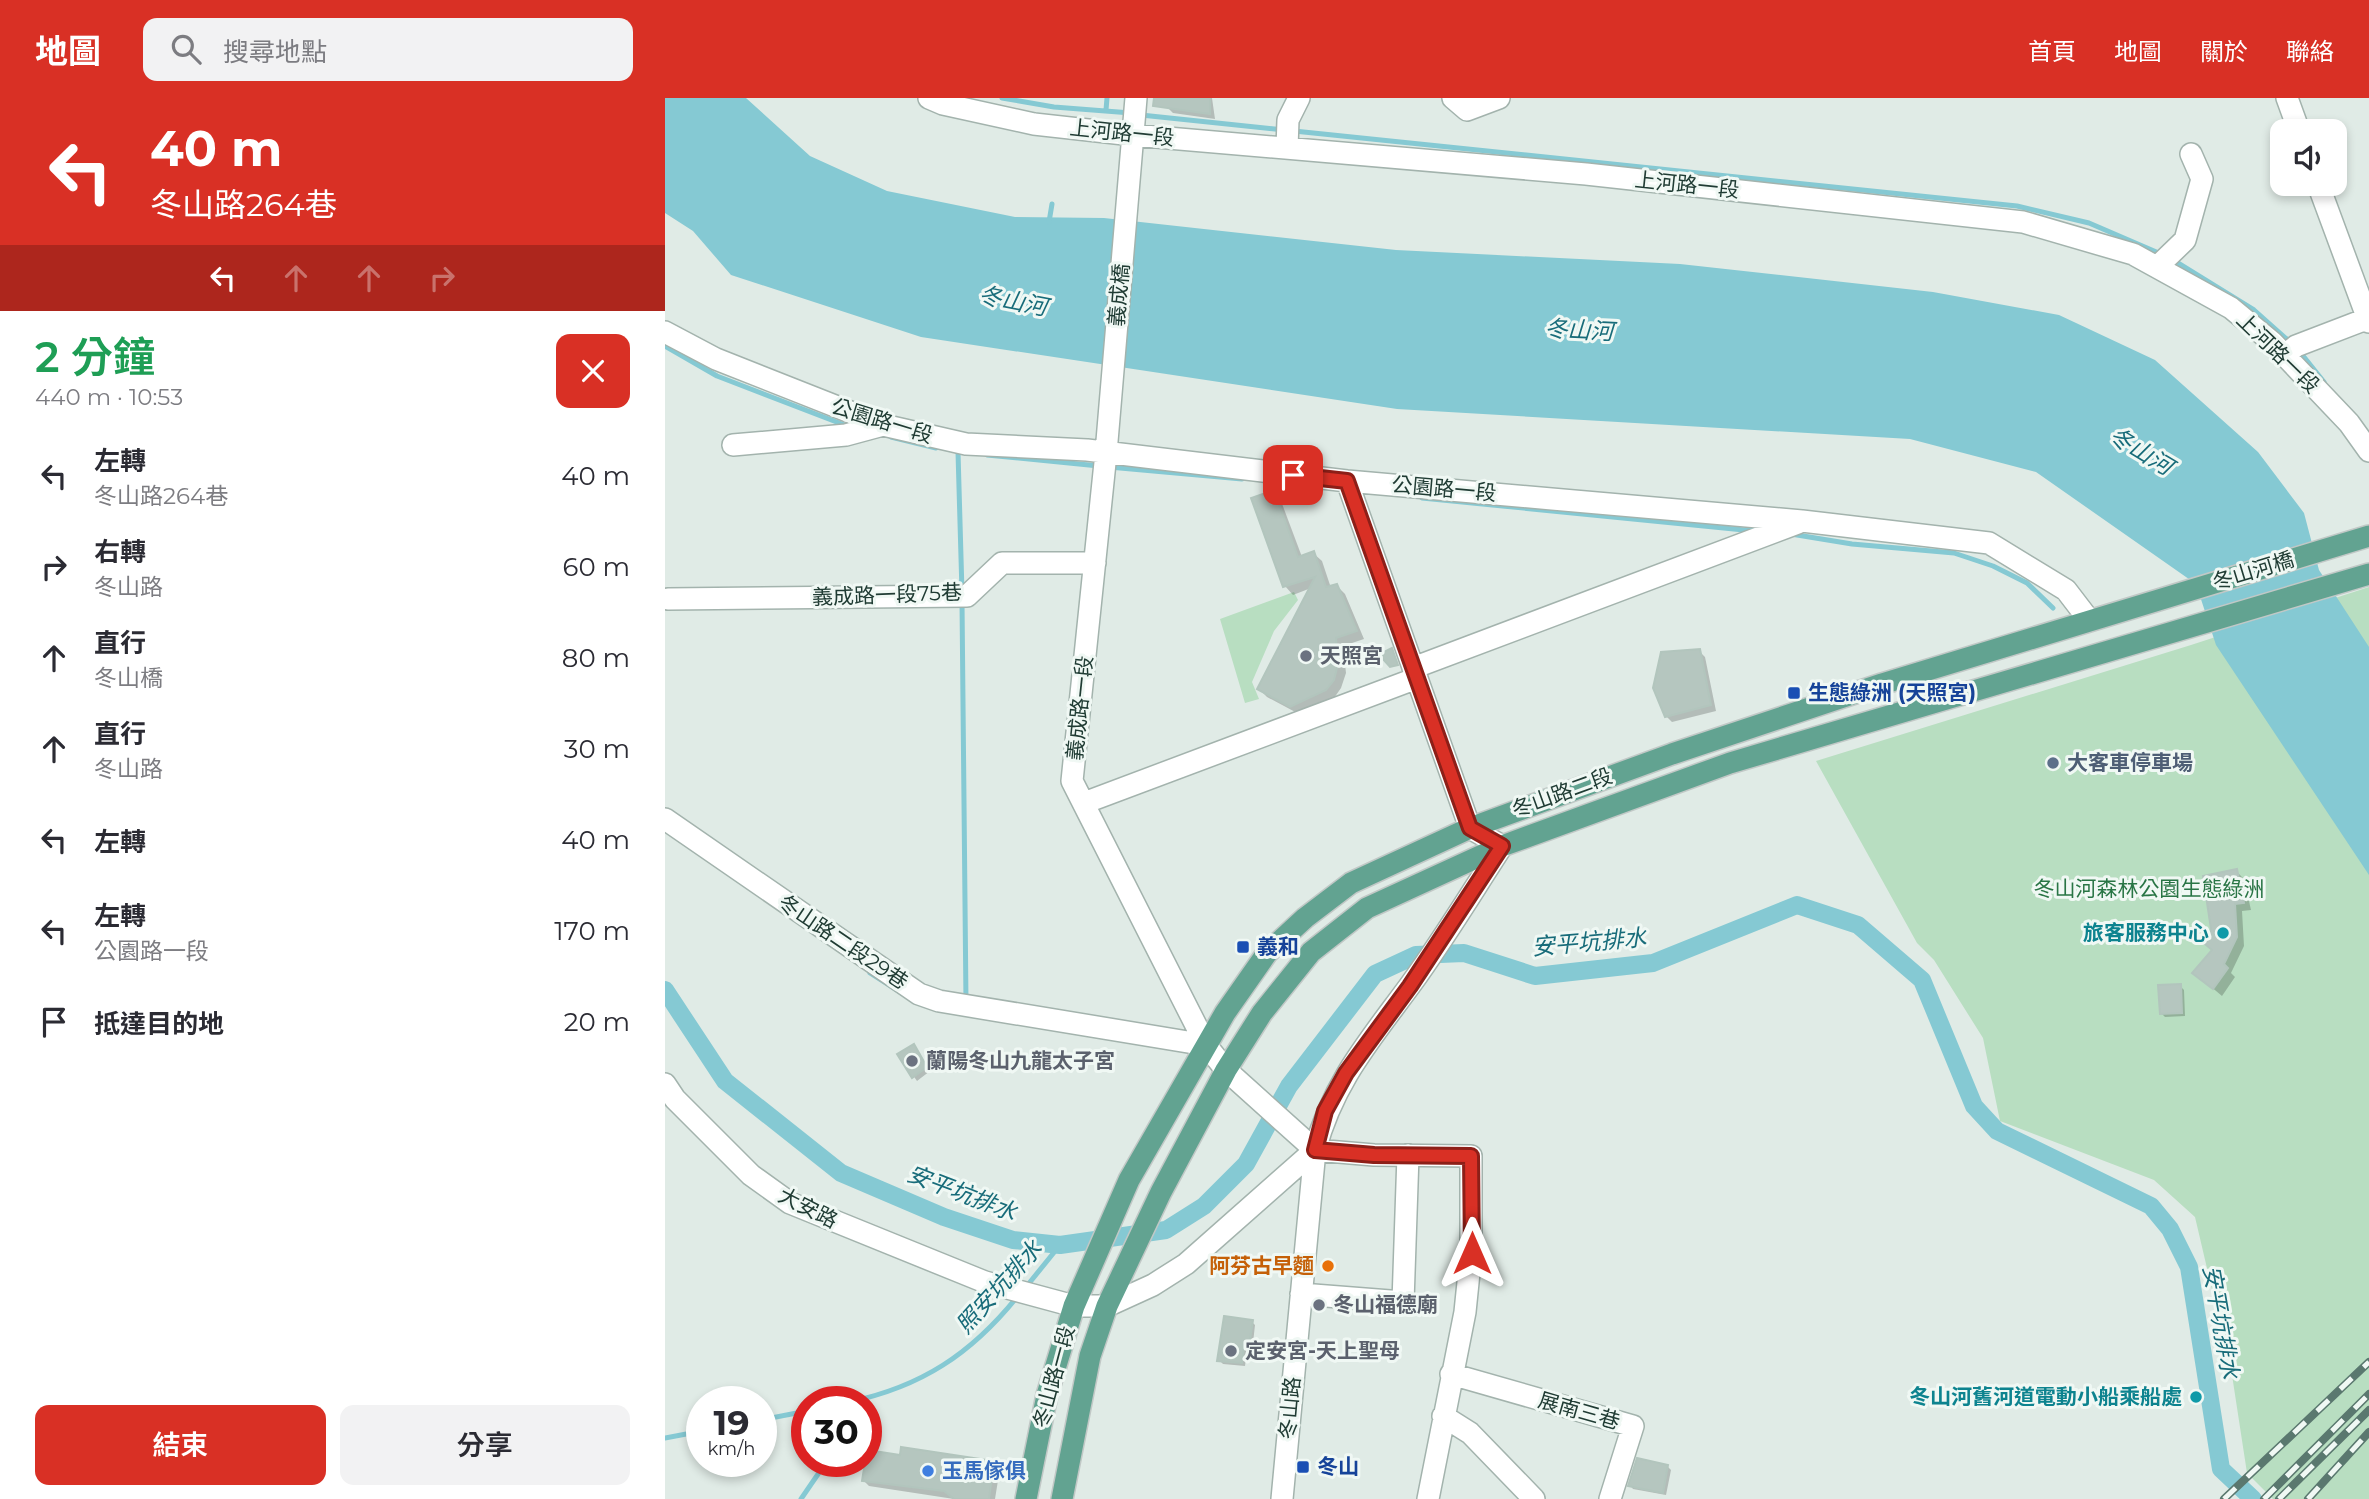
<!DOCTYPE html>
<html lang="zh-TW">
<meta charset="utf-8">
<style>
:root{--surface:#fff;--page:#f2f2f3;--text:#2b2b33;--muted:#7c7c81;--accent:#d93025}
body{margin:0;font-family:Montserrat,"Noto Sans TC",sans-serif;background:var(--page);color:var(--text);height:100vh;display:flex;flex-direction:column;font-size:26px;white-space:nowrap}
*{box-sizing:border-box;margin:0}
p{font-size:23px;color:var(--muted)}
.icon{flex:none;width:38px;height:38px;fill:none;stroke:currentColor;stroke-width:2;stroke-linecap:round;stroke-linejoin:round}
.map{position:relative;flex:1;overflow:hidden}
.panel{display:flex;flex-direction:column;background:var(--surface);width:665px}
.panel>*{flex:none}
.hud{background:#d93025;color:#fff;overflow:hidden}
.fabs{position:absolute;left:1605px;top:21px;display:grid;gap:14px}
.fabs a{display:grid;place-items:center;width:77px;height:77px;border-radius:14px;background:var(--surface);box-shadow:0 4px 10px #0003;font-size:35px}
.speed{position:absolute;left:21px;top:1288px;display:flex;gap:14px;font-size:35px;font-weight:700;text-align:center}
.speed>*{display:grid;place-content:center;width:91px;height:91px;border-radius:50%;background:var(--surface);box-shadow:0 4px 10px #0003;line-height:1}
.speed small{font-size:18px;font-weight:400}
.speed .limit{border:10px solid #d22;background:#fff;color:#111}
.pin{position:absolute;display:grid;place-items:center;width:60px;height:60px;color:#fff;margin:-30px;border-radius:14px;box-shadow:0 4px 10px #0006}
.me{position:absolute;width:77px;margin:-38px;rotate:0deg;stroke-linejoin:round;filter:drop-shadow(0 0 5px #0008)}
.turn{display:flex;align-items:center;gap:24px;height:147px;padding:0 35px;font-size:32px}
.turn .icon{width:91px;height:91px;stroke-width:2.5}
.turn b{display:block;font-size:49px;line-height:60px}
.lanes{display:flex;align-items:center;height:66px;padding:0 35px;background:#0003;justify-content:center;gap:35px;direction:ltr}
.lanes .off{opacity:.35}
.round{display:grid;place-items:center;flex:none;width:74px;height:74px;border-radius:14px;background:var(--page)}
.overview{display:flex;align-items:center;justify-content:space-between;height:119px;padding:0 35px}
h1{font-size:42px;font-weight:600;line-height:52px;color:#1e9e55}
.cta{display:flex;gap:14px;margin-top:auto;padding:14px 35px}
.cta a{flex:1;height:80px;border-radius:14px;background:var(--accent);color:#fff;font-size:28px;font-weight:600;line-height:80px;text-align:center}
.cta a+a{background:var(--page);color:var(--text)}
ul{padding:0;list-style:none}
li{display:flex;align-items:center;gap:21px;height:91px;padding:0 35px}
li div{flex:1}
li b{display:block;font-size:26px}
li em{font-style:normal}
header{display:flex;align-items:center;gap:42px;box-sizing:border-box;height:98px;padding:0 35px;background:var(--accent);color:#fff}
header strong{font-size:33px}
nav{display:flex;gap:38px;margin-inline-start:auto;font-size:24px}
.search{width:490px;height:63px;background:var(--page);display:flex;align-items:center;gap:18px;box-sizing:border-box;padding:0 24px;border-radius:14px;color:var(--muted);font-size:26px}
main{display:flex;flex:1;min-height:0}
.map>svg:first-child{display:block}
.green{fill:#b8dec1}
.water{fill:#85c9d3}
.shadow{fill:#0003}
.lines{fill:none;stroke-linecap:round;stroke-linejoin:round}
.stream{stroke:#85c9d3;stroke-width:5}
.canal{stroke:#85c9d3;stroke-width:18}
.building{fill:#b5c6bf;stroke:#b2c5bd;stroke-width:2}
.minor-casing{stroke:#a3b3ad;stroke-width:24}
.major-casing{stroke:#c1c8c6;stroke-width:24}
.minor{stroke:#fff;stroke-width:21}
.major{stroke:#62a391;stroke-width:21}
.rail-casing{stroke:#5a786f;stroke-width:8}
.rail{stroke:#f0f8f4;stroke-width:5;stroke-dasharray:16;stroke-linecap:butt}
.route-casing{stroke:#8d1f18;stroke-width:18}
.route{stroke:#d93025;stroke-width:12}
.worship-dot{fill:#6b7280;stroke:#f0f8f4;stroke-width:2.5}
.transit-dot{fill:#1a4fb4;stroke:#f0f8f4;stroke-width:2.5}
.service-dot{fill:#5c6f8a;stroke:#f0f8f4;stroke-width:2.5}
.culture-dot{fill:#0f9aa8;stroke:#f0f8f4;stroke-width:2.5}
.food-dot{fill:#e8710a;stroke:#f0f8f4;stroke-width:2.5}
.shop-dot{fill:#3f7fe0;stroke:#f0f8f4;stroke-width:2.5}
.labels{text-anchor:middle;stroke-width:6;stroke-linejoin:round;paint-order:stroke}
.street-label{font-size:21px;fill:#203c34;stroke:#f0f8f4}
.worship-label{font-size:21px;font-weight:bold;fill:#5b616d;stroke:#f0f8f4;text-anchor:start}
.transit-label{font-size:21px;font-weight:bold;fill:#164399;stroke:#f0f8f4;text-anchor:start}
.service-label{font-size:21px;font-weight:bold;fill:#4e5e75;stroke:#f0f8f4;text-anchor:start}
.park-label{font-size:21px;fill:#297545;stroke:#f0f8f4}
.culture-label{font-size:21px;font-weight:bold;fill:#0d838f;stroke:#f0f8f4;text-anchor:end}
.food-label{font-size:21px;font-weight:bold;fill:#c56008;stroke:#f0f8f4;text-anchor:end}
.shop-label{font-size:21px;font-weight:bold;fill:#366cbe;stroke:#f0f8f4;text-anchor:start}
.water-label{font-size:23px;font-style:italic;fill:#186c7a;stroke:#f0f8f4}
</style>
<header>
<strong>地圖</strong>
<div class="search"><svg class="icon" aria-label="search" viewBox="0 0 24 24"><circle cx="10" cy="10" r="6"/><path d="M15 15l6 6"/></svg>搜尋地點</div>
<nav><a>首頁</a><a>地圖</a><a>關於</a><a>聯絡</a></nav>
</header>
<main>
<section class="panel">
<div class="hud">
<div class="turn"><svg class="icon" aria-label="left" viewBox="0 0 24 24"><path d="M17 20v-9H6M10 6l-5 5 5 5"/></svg><div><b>40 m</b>冬山路264巷</div></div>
<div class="lanes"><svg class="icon" aria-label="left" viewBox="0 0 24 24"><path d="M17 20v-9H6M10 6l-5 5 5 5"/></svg><svg class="icon off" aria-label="ahead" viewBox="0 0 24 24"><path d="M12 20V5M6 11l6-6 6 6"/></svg><svg class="icon off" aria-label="ahead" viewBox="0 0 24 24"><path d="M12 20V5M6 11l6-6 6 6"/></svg><svg class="icon off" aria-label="right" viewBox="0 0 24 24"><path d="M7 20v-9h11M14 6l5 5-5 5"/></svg></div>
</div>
<div class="overview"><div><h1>2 分鐘</h1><p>440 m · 10:53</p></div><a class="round" style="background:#d93025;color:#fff"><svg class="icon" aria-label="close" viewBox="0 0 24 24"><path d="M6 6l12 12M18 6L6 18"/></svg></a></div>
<ul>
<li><svg class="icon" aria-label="left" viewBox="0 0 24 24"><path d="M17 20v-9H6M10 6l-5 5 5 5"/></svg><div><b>左轉</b><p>冬山路264巷</p></div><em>40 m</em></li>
<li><svg class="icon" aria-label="right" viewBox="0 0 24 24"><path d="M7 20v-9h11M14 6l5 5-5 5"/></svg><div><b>右轉</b><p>冬山路</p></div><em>60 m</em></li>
<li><svg class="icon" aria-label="ahead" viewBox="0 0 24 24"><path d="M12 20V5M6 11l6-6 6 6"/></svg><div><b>直行</b><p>冬山橋</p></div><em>80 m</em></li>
<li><svg class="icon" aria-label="ahead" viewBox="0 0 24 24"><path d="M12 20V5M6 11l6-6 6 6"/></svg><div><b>直行</b><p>冬山路</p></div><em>30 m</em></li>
<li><svg class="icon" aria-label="left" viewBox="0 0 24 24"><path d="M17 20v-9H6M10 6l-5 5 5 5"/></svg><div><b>左轉</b></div><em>40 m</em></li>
<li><svg class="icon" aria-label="left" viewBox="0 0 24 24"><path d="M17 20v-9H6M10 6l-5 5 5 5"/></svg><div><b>左轉</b><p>公園路一段</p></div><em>170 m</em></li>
<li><svg class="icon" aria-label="arrive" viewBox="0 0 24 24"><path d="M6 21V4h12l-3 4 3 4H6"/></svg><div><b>抵達目的地</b></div><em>20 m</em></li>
</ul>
<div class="cta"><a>結束</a><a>分享</a></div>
</section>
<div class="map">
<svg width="1704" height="1401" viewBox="0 0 1704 1401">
<rect width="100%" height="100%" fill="#e0ebe6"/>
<path class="green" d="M1704 489V1401H1608L1582 1375 1567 1277 1530 1119 1489 1082 1335 1023 1318 940 1269 862 1252 845 1151 663 1526 547Z
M629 494 633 502 609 533 587 584 594 601 580 605 555 521Z"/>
<path class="water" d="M0 0H81L145 58 222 93 350 119 439 120 731 152 1015 166 1268 194 1394 217 1490 262 1593 354 1639 415 1654 472 1704 549V777L1551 547 1531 486 1371 374 1245 341 732 311 256 239 66 177 28 133 0 115Z"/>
<path class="shadow" d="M503 0H547L550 21 508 15 502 9Z
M608 394 616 403 637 459 648 455 657 463 666 490 672 488 680 496 699 541 678 548 681 575 676 590 669 600 634 616 602 599 594 591 646 490 628 497 620 488Z
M1034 553 1040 559 1051 613 1007 624 1001 618Z
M1571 773 1579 781 1586 812 1577 813 1579 848 1566 875 1570 879 1557 898 1538 882Z
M1515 888 1519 892 1520 918 1500 919 1496 915Z
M249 948 265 973 252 983 234 957Z
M587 1224 590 1227 588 1245 583 1244 580 1268 558 1266 554 1262Z
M236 1359 329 1364 335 1370 330 1401H289L204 1388 198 1382Z
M1002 1368 1006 1372 1001 1397 968 1391 965 1387Z"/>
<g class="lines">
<path class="stream" d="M337 0 389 9 466 15
M441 12 442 0
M476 17 619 32
M629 33 1352 108 1424 125 1496 156
M384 124 387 106
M1508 162 1589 212 1625 244
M0 248 52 278 182 328
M1635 254 1659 284
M226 339 271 350
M293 354 297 494
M322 357 434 368
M444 369 577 381
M757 400 1089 433
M1126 436 1187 446 1289 455 1328 468 1362 485 1388 510
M297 504 301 904
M205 875 238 896
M361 1189 395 1147
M184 1304C256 1289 306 1256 352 1199
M96 1322 142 1313
M0 1340 37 1333
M136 1401 162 1363"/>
<path class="canal" d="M0 892 60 983 176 1075 279 1119 348 1142 395 1147 501 1132 539 1108 581 1066 624 988 710 876 751 857 799 855 870 878 988 865 1132 807 1193 827 1257 882 1309 1008 1332 1033 1486 1108 1505 1131 1524 1169 1556 1371 1588 1401"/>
</g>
<path class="building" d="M489 0H545V16L488 8Z
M609 392 633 459 649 453 661 489 672 486 692 533 671 540 673 566 669 582 661 592 625 609 592 591 650 479 618 489 586 400Z
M727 550 733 567 725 569 717 560 719 554Z
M1035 551 1046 607 1000 619 988 590 996 554Z
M1572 771 1579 805 1570 806 1572 839 1559 866 1563 870 1548 891 1527 875 1547 852 1540 846 1546 831 1538 778Z
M1516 886 1517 915 1495 916 1493 887Z
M249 946 262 969 247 980 232 956Z
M559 1218 588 1222 585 1242H580L577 1265 552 1263Z
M236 1349 329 1363 324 1401H289L279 1393 197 1383 202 1352 235 1357Z
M972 1360 1003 1367 998 1395 963 1388Z"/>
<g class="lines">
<g class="minor-casing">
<path id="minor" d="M264 0 278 6 369 26 468 37 921 76 1358 124 1468 156 1566 210 1607 244 1684 325 1704 353
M471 0 441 355 407 683 541 947 561 972 650 1052
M788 0 802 12 834 0
M1622 0 1634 33
M622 50 623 22 634 0
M1653 86 1704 224
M1492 169 1520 142 1537 81 1526 56
M0 234 51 261 218 327 301 346 422 352 682 383 1137 423 1324 445 1401 492 1424 522
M1619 258 1631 248 1704 220
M68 347 181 337 218 327
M3 501 302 498 337 465H430
M748 570 1133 425
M419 705 752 580
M0 721 254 896 274 903 541 947
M0 986 10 1001 86 1077 125 1105 320 1184 409 1208H442L488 1187 521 1166 650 1052
M650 1052 709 1057 806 1058V1155L800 1214 763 1401
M636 1196 738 1204 743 1057
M786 1276 968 1328 945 1401
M778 1318 805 1335 869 1401
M617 1401 650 1052C668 984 705 942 746 886 778 842 807 794 837 748L805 730 682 383"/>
</g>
<g class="major-casing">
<path id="major" d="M361 1401 382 1297 409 1208 464 1082 560 915 602 855 640 820 686 785 805 730 1007 656 1217 586 1704 438
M397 1401 425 1258 442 1208 496 1094 561 972 597 915 646 854 702 810 837 748 1065 665 1704 476"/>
</g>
<use href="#minor" class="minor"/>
<use href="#major" class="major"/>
<g class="rail-casing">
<path id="rail" d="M1559 1401 1704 1264
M1599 1401 1704 1296
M1614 1401 1704 1312
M1643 1401 1704 1334"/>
</g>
<use href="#rail" class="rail"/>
</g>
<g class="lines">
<g class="route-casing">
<path id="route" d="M628 377 682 383 805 730 837 748 745 888 681 975 660 1013 650 1052 709 1057 806 1058 807 1155"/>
</g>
<use href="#route" class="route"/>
</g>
<g class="worship-dot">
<circle cx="641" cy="558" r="7"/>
<circle cx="247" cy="963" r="7"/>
<circle cx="654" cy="1207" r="7"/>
<circle cx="566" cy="1253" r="7"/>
</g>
<g class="transit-dot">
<rect x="1122" y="588" width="14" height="14" rx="3.5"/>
<rect x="571" y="842" width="14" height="14" rx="3.5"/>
<rect x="631" y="1362" width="14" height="14" rx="3.5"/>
</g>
<circle class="service-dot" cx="1388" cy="665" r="7"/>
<g class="culture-dot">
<circle cx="1558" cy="835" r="7"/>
<circle cx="1531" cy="1299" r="7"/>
</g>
<circle class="food-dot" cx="663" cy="1168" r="7"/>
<circle class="shop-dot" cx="263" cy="1373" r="7"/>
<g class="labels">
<g class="street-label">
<text transform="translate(457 35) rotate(6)" y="7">上河路一段</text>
<text transform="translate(1022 87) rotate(6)" y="7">上河路一段</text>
<text transform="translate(454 197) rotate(-85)" y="7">義成橋</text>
<text transform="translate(1613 255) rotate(44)" y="7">上河路一段</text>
<text transform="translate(217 323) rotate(17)" y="7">公園路一段</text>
<text transform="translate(779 391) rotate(5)" y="7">公園路一段</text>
<text transform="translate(1588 473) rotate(-17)" y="7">冬山河橋</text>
<text transform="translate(222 497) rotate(-2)" y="7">義成路一段75巷</text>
<text transform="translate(415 610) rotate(-84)" y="7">義成路一段</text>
<text transform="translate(897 695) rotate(-20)" y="7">冬山路二段</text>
<text transform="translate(178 844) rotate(34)" y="7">冬山路二段29巷</text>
<text transform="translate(143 1110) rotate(27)" y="7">大安路</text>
<text transform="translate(389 1279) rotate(-75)" y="7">冬山路一段</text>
<text transform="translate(625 1310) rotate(-85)" y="7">冬山路</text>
<text transform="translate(914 1313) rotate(16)" y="7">展南三巷</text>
</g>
<g class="worship-label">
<text x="655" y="565">天照宮</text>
<text x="261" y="970">蘭陽冬山九龍太子宮</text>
<text x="668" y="1214">冬山福德廟</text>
<text x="580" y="1260">定安宮-天上聖母</text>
</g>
<g class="transit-label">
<text x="1143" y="602">生態綠洲 (天照宮)</text>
<text x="592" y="856">義和</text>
<text x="652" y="1376">冬山</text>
</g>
<g class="service-label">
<text x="1402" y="672">大客車停車場</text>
</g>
<g class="park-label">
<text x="1484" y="798">冬山河森林公園生態綠洲</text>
</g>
<g class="culture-label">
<text x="1544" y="842">旅客服務中心</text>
<text x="1517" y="1306">冬山河舊河道電動小船乘船處</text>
</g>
<g class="food-label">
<text x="649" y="1175">阿芬古早麵</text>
</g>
<g class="shop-label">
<text x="277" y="1380">玉馬傢俱</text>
</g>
<g class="water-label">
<text transform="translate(348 203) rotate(11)" y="8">冬山河</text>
<text transform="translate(914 232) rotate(3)" y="8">冬山河</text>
<text transform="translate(1476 353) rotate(31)" y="8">冬山河</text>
<text transform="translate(924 844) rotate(-5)" y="8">安平坑排水</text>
<text transform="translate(297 1095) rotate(21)" y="8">安平坑排水</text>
<text transform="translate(334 1189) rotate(-48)" y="8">照安坑排水</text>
<text transform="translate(1556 1224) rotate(80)" y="8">安平坑排水</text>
</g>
</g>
</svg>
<div class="fabs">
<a><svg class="icon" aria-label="sound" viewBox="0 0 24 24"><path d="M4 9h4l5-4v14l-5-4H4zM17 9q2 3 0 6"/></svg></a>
</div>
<div class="speed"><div>19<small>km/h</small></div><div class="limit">30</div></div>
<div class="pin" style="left:628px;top:377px;background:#d93025"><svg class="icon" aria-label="arrive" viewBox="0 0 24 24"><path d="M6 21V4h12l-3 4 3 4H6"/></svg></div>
<svg class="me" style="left:807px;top:1155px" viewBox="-20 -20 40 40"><path d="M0-17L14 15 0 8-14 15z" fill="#d93025" stroke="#fff" stroke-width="4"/></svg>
</div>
</main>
